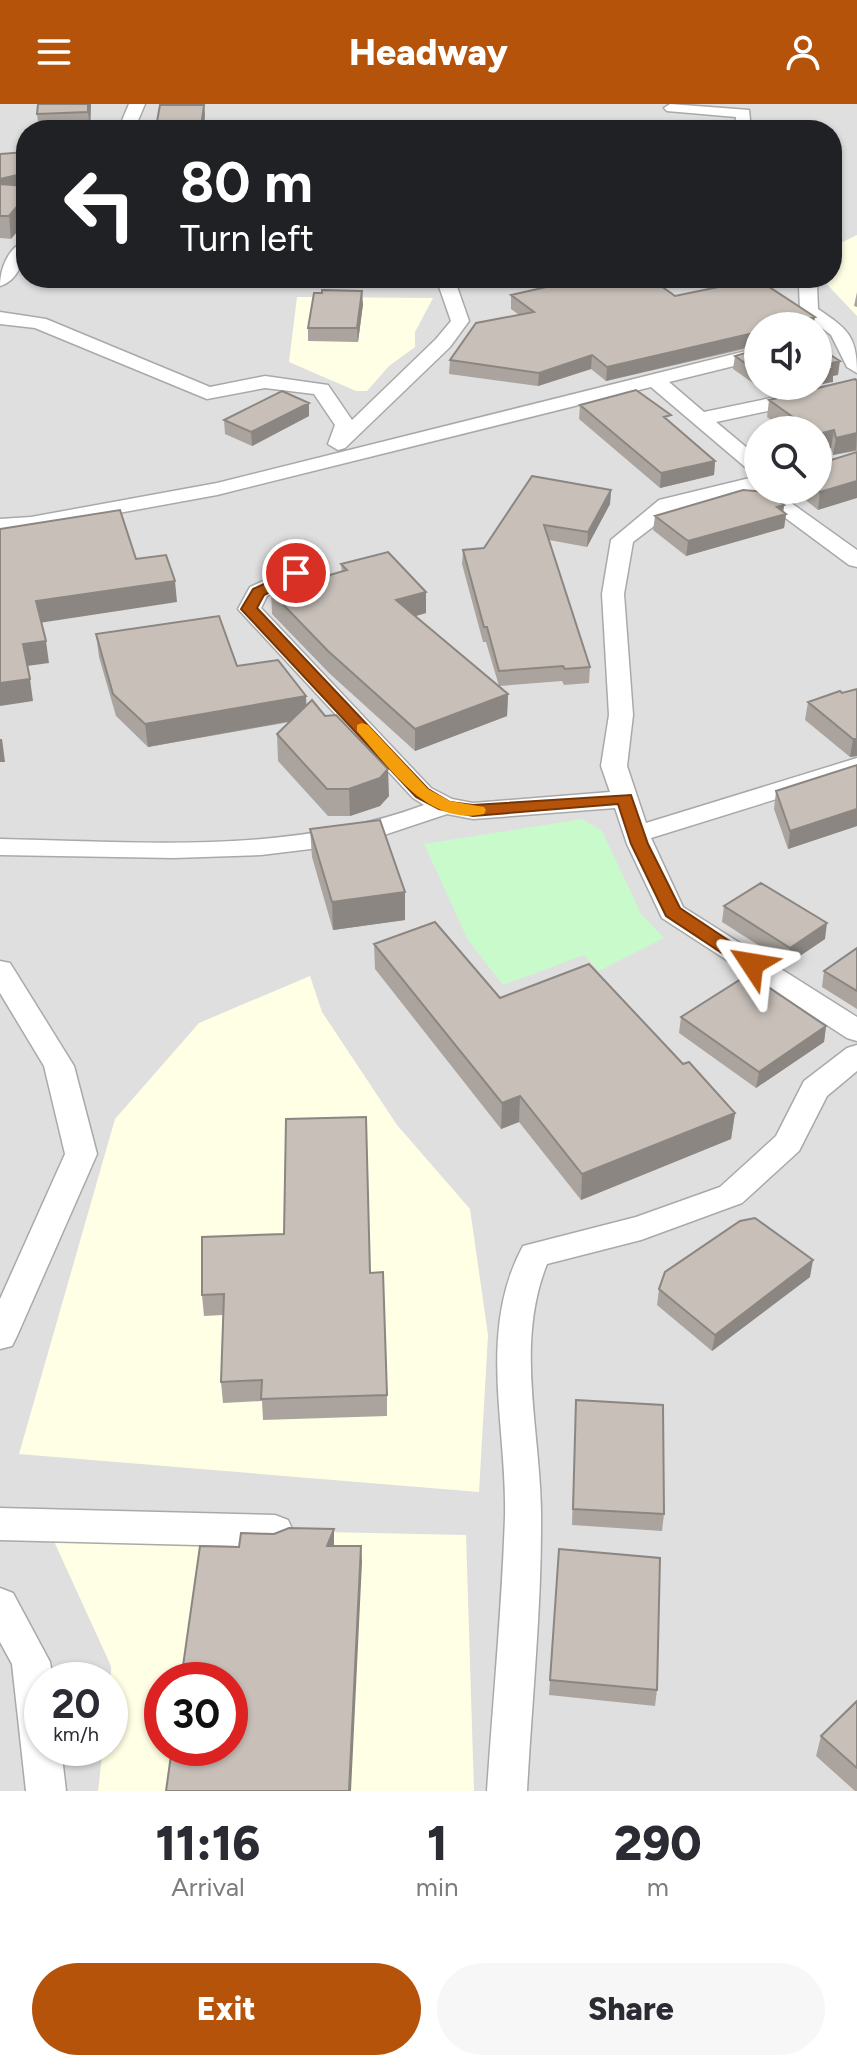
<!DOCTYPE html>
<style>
:root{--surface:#fff;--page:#f7f7f7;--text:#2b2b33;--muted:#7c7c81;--accent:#b45309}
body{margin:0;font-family:Figtree,sans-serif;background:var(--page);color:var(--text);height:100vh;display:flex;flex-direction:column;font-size:30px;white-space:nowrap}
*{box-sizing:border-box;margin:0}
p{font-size:26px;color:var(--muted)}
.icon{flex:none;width:44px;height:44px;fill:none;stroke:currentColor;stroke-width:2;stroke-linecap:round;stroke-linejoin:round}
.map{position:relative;height:1687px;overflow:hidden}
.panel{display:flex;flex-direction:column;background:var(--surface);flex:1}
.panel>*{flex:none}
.top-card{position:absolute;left:16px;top:16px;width:826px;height:168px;border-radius:32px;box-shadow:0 2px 6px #0004;background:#202124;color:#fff;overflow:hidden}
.controls{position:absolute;left:744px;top:208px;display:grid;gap:16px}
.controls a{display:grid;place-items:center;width:88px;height:88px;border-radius:50%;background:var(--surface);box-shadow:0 2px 6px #0004;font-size:40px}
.speed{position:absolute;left:24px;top:1558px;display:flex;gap:16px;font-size:40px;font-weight:700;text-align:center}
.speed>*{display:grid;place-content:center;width:104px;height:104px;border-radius:50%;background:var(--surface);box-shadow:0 2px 6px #0004;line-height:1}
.speed small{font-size:20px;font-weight:400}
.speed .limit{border:12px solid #d22;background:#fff;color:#111}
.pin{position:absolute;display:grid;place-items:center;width:68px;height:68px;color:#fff;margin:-34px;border:4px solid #fff;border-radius:50%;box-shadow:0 2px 8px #0007}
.me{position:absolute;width:88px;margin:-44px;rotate:303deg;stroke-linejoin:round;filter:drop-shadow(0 0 6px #0008)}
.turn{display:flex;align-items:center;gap:28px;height:168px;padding:0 32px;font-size:36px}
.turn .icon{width:104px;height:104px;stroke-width:2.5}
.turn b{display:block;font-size:56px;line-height:68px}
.eta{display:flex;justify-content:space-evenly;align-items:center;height:136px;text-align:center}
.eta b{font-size:48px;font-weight:800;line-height:56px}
.primary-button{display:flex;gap:16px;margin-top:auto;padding:16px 32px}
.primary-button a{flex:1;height:92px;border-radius:48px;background:var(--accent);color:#fff;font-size:32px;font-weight:800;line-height:92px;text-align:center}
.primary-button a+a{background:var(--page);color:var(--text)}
header{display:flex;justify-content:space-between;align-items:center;height:104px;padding:0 32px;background:var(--accent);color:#fff;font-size:36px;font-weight:800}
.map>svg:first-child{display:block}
.residential{fill:#e0dfdf;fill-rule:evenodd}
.education{fill:#ffffe5;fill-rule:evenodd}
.park{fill:#c8facc}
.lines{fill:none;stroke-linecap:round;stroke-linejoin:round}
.minor-casing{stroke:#a9a9a9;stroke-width:3}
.minor{fill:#fff;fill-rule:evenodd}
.wall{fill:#aba49e}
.shaded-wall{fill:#8b8681}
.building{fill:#c7bfb8;stroke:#8b8681;stroke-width:2}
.route{fill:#b45309;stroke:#753606;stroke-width:2}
.slow{fill:#f59e0b}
</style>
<header><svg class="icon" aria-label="menu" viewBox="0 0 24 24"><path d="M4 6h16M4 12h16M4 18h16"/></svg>Headway<svg class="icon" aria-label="person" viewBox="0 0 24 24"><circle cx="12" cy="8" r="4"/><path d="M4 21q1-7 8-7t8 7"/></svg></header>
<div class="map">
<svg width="857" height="1687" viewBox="0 0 857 1687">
<rect width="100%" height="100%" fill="#f2efe9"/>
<path class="residential" d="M0 0H857V1687H0ZM26 26H832V174H26ZM758 222H818V282H758ZM758 326H818V386H758ZM42 1576H110V1644H42ZM162 1576H230V1644H162Z"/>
<path class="education" d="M857 131V212L821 174H832V143Z
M297 193 433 194 415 228V243L389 262 367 287H356L289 258Z
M310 872 322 908 397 1021 470 1105 488 1231 479 1388 19 1350 115 1015 199 919Z
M47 1422 466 1431 474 1687H98L103 1644H110L111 1562ZM162 1576H230V1644H162Z"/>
<path class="park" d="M582 715 602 727 641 810 664 834 599 867 584 851 503 881 468 836 424 740Z"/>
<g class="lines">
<g class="minor-casing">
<path id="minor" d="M129 0H145L134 26H118Z
M670 0 749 6 751 26H735L736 13 667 7 664 4Z
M26 137C26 154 18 177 0 182 0 165 8 143 26 137Z
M436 174H454L469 217 450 243 345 344 338 346 328 340 335 321 314 290 265 284 207 295 35 224 0 220V208L46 215 210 283 265 272 328 281 352 316 436 235 451 217Z
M793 174H812L817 181 818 205C847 225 857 231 857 269L847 263 831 231 800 207 799 182Z
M758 244V256L669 278 704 308 857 276V288L716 318 758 353V370L751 368 651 283 217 391 31 425 0 427V415L31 413 217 379Z
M758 372V386H773L857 446V463L849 461 749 387 675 406 633 438 624 490 633 611 627 662 646 719 857 654V670L651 734 683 803 857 913V937L847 934 662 814 627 740 615 704 473 715 447 710 360 739 261 751 174 754 0 751V735C141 738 289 751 424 701L413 694 238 505 250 483 296 462 307 469 304 474 267 492 261 504 431 684 452 695 473 699 610 688 601 662 609 611 602 490 611 436 659 396Z
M0 857 10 859 74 962 97 1050 17 1232 12 1242 0 1245V1195L65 1050 44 962 0 889Z
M857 941V967L827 992 799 1047 742 1099 641 1136 547 1160C515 1239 540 1325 541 1407 542 1500 532 1594 527 1687H487C493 1596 502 1504 505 1412 507 1321 477 1227 523 1142L636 1113 720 1083 776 1032 804 977 847 944Z
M0 1404 275 1411 288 1416 293 1427 288 1438 275 1443 0 1436Z
M0 1484 13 1489 50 1558 53 1576H42V1644H61L66 1687H26L12 1560 0 1538Z"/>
</g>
<use href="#minor" class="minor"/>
</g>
<path class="wall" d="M38 0H91L90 26H39L37 10Z
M204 1 205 12 203 26H156V23Z
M0 50 26 82V117L11 135 0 134Z
M857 188V203L854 202Z
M322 189 363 200 358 238 308 237V224Z
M511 191 675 192 815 213 813 222H758V242L606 277 591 265 538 282 449 270 450 256 519 211 511 205Z
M758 245V282H814L770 291 733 265 735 252Z
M857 277V347L833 351 831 344 818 326H785L767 313 769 296Z
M580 301 670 318 715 357 714 371 660 384 579 315Z
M309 312 252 342 225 330 224 316Z
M857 348 818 406 793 386H818Z
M611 386 610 400 587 443 549 436 590 563 589 579 564 581 562 577 499 582 486 538H483L462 460 463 446 484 444Z
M784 401 783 408 786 410 784 424 686 452 653 426 655 412Z
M341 460 426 509 415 512 508 590 507 612 415 647 329 569 272 510 271 488 342 468Z
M96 530 237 562 306 592V602L389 692 380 702 350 712H328L278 657 277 630 290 618 148 643 116 612 99 553Z
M842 589 857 652 850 653 805 616 808 598Z
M857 661V722L788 745 774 705 776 687Z
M310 725 405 816 333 826 312 753Z
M724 802 825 835 788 860 722 818Z
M374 840 500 894 683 960 735 1009 731 1035 581 1096 519 1018 501 1025 375 865Z
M857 844V905L822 883 824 867Z
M681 913 826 922 824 938 756 984 679 929Z
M370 1169 387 1291V1312L263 1316 262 1297 223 1299 221 1278 223 1211 204 1212 202 1191Z
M810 1173 712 1247 657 1201 659 1185Z
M576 1296 664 1410 662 1427 572 1421Z
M559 1445 657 1586 655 1602 549 1591Z
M857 1597V1687H855L816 1652 821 1632Z"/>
<path class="shaded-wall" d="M88 0H91L90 26 88 8Z
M204 1 205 12 203 26H201Z
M26 69V81L0 87V75Z
M26 92V117L11 135 9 112Z
M362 187 363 200 358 238 357 224Z
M815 213 813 222H784V220Z
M758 228 757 241 606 277 607 263Z
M592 251 591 265 538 282 539 269Z
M840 257 838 271 833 272V278L818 281V268L828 260Z
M771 282H814L770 291Z
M309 299V312L252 342 251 328Z
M834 326 831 344 818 347V330Z
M857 329 856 346 833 351 836 334Z
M715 357 714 371 660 384 661 369Z
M857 377V394L818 406 820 388Z
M611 386 610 400 587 443 588 428Z
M784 401 783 410H786L784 424 686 452 688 437Z
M175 477 177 498 39 519 36 497Z
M426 488V509L396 518V496Z
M46 537 49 559 27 562 23 540Z
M30 575 33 597 0 602V579Z
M508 590 507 612 415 647V625Z
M306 592 307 614 148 643 145 620Z
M0 635H2L5 658H0Z
M853 635H857V652L850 653Z
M388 665 389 692 380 702 350 712 349 685Z
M857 705V722L788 745 790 727Z
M405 788V816L333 826 332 798Z
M827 819 825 835 788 860 790 844Z
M826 922 824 938 756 984 759 968Z
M520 992 519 1018 501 1025 502 999Z
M735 1009 731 1035 581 1096 582 1070Z
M813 1156 810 1173 712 1247 715 1231Z
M334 1425V1441L327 1442Z
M361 1442 362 1458 351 1687H349Z"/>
<path class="building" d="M38 0H88V8L37 10Z
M160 1H204L201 23H156Z
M26 48V69L0 75V50Z
M0 80 26 82V92L9 112H0Z
M586 174H650L675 192 757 175 815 213 784 220 786 222H758V228L607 263 592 251 539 269 450 256 476 219 534 208 511 191Z
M322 186 362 187 357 224H308L314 189H322Z
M818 243 840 257 828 260 834 264 818 268Z
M758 245V268L735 252Z
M855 275 857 277V329L836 334 834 326 818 330V326H811L769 296Z
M636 286 671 311 664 313 715 357 661 369 580 301Z
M282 287 309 299 251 328 224 316Z
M857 348V377L820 388 818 386V360Z
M532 372 611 386 588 428 544 421 590 563 565 565 563 562 499 567 487 523H484L463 446 484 444Z
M743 386 766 388 784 401 777 403 786 410 688 437 655 412Z
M120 406 136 455 166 451 175 477 36 497 46 537 23 540 30 575 0 579V425Z
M388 448 426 488 396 496 508 590 415 625 328 547 271 488 347 466 341 460Z
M219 512 237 562 278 556 306 592 145 620 113 590 96 530Z
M857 585V635H853L808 598 840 587 842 589Z
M312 596 325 612 336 611 388 665 380 674 349 685H327L277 630Z
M857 661V705L790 727 776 687Z
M380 716 405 788 332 798 310 725Z
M761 779 827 819 790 844 724 802Z
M435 818 500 894 589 860 683 960 689 958 735 1009 582 1070 520 992 502 999 374 840Z
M857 844V887L824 867Z
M749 870 826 922 759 968 681 913Z
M366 1013 370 1169 383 1168 387 1291 261 1295 262 1276 221 1278 224 1190 202 1191V1133L284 1130 286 1015Z
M755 1114 813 1156 715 1231 659 1185 665 1168 740 1117Z
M576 1296 663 1301 664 1410 573 1405Z
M289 1424 334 1425 327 1442H361L349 1687H166L172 1644H230V1576H181L200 1442 239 1443 241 1429 274 1430Z
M559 1445 660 1454 657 1586 550 1576Z
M857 1597V1664L821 1632Z"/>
<path class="route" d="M296 465 303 469 301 472 264 491 257 504 428 685 450 698 473 701 631 691 648 740 680 804 758 856 761 860 758 865H746L666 812 631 740 618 700 473 712 439 705 416 693 241 505 253 485Z"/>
<path class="slow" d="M362 619 368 621 428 685 450 697 484 703 486 706 484 710C428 723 389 663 357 627V621Z"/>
</svg>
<div class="controls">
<a><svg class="icon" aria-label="sound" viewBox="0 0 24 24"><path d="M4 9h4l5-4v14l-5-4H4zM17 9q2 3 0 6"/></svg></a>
<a><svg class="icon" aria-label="search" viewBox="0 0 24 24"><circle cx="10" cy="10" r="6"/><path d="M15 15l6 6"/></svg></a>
</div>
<div class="speed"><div>20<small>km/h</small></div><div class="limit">30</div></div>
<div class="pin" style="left:296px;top:469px;background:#d93025"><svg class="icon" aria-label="arrive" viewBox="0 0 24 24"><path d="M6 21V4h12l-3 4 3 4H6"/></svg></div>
<svg class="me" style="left:752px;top:860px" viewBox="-20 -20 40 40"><path d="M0-17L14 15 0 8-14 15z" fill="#b45309" stroke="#fff" stroke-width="4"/></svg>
<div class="top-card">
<div class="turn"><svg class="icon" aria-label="left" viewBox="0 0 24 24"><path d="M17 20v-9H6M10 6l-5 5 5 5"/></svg><div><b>80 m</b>Turn left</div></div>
</div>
</div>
<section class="panel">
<div class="eta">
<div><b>11:16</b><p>Arrival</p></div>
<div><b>1</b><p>min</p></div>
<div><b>290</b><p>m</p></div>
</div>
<div class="primary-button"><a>Exit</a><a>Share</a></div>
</section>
